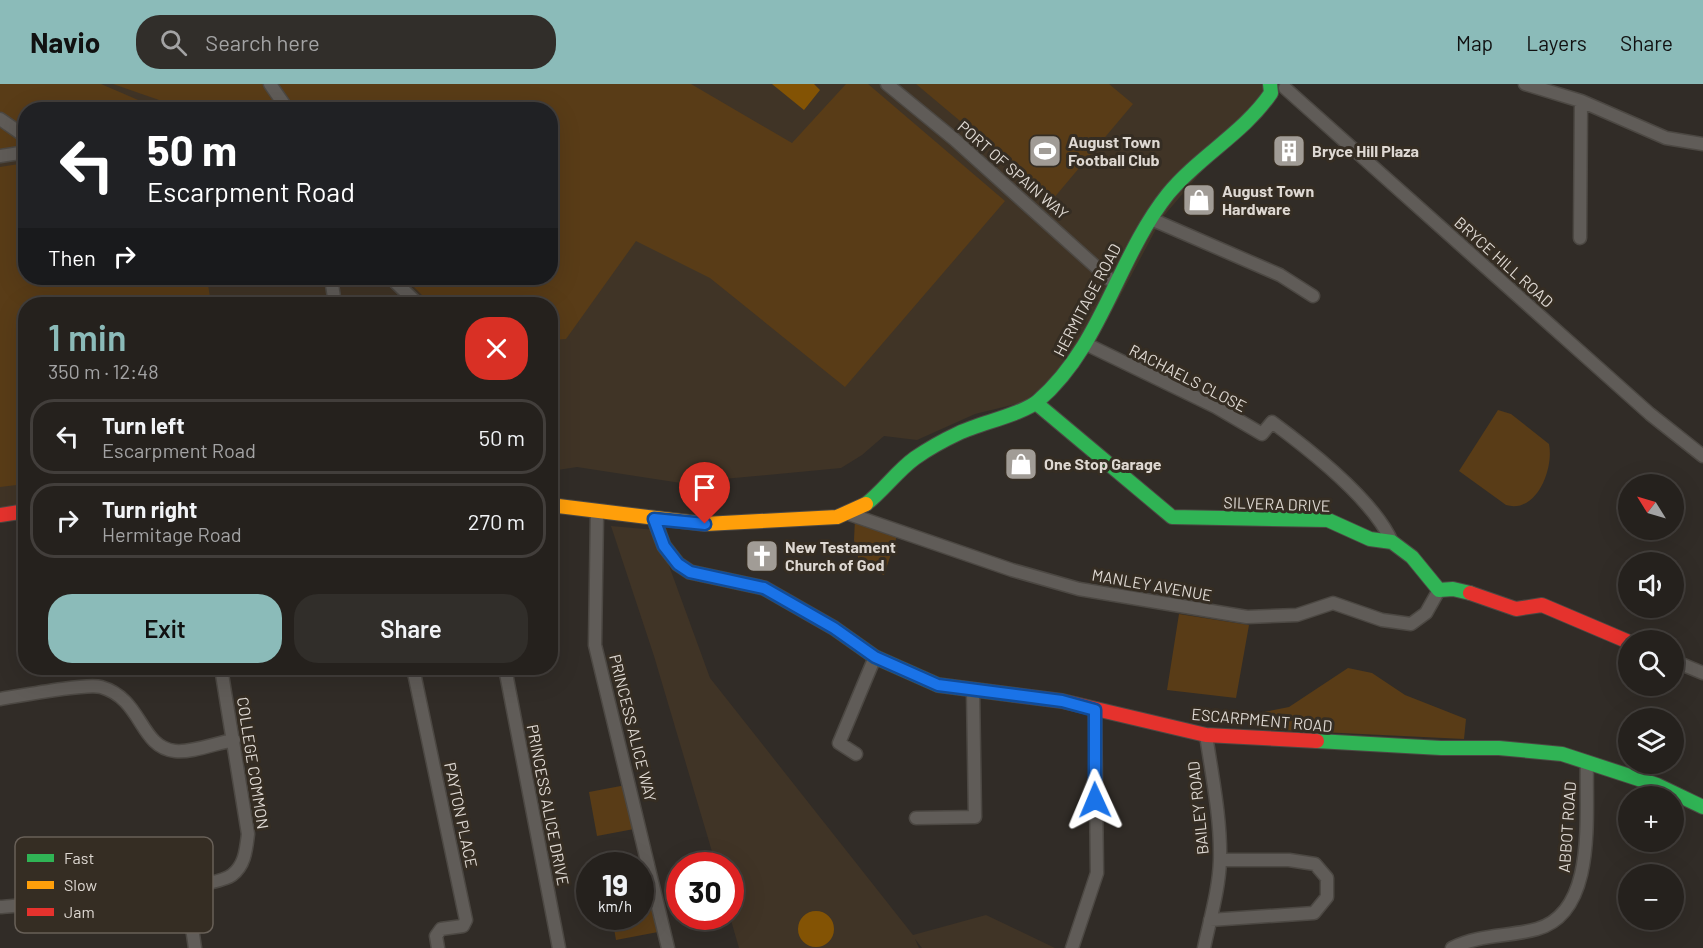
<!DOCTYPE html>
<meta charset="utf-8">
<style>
:root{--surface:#25211d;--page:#312e2a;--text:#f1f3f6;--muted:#a3a3a4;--line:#423e3b;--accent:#8bbbb9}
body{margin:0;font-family:Barlow,sans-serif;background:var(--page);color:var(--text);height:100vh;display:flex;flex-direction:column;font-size:22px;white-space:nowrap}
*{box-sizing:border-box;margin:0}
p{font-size:20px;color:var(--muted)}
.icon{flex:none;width:33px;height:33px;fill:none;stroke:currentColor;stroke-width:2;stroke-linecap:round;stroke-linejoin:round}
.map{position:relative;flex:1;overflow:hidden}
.drawer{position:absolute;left:18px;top:213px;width:540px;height:378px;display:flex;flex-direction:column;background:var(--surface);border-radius:24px;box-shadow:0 6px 24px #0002,0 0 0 2px var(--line)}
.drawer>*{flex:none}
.hud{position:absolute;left:18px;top:18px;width:540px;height:183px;border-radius:24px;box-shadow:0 6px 24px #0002,0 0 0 2px var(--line);background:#202124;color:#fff;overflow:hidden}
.needle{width:39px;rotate:307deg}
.buttons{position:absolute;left:1618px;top:390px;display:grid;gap:12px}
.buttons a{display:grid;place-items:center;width:66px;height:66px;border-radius:50%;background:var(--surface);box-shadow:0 6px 24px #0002,0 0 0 2px var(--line);font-size:30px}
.speed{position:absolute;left:576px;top:768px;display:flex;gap:12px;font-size:30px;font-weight:700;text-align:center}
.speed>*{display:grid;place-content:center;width:78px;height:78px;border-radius:50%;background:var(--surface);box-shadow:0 6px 24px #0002,0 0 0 2px var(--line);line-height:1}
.speed small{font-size:15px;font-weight:400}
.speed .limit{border:9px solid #d22;background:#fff;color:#111}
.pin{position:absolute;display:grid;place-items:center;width:51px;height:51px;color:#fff;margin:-62px -26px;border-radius:50% 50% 50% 0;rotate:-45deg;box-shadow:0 0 6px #0007}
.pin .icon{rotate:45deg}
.me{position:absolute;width:66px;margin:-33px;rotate:359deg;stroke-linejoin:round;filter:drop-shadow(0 0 4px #0008)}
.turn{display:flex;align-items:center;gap:21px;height:126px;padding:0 30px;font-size:27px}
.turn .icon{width:78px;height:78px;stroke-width:2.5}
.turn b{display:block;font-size:42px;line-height:51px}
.then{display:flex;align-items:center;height:57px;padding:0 30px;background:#0003;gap:12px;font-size:22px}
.round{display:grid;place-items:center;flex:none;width:63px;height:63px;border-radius:24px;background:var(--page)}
.head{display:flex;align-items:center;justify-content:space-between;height:102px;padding:0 30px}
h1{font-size:36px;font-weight:600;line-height:45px;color:var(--accent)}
.button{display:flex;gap:12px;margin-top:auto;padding:12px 30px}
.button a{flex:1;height:69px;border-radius:24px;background:var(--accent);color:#111;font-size:24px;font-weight:600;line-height:69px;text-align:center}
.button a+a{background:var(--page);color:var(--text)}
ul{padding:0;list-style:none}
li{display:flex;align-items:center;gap:18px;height:75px;margin:0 12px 9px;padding:0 18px;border:3px solid var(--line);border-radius:24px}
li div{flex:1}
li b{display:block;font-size:22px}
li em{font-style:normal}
header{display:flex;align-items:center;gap:36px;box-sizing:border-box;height:84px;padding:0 30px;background:var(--accent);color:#111}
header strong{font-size:28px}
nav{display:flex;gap:33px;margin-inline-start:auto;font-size:21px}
.search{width:420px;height:54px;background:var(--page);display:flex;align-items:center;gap:15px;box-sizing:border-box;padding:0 21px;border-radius:24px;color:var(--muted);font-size:22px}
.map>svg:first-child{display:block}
.built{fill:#403426;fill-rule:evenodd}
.green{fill:#593c17}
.water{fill:#835304}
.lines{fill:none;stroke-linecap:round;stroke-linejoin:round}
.street-casing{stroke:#4c4843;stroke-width:15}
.fast-casing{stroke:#4c4843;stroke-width:16}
.slow-casing{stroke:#4c4843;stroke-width:16}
.jam-casing{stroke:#4c4843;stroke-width:16}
.street{stroke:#605c58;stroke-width:12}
.fast{stroke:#30b455;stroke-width:14}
.slow{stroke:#ff9f0a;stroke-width:14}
.jam{stroke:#e5322d;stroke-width:14}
.route-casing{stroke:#114b97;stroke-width:15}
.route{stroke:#1a73e8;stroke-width:10}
.labels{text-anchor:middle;stroke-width:6;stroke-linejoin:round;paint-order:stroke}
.poi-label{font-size:16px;font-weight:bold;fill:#ded8d2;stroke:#352d23;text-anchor:start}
.street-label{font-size:16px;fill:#ded8d2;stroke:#352d23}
.key{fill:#352d23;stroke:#686058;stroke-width:1.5}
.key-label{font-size:16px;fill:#ded8d2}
</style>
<header>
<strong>Navio</strong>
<div class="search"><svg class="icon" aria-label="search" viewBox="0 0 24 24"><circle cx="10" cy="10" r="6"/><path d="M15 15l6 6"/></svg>Search here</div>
<nav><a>Map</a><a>Layers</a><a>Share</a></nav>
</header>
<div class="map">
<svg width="1703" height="864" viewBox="0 0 1703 864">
<rect width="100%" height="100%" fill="#312c27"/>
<path class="built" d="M0 0H1276L1162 134 1094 261 1024 318 975 330 917 356 884 352 862 371 841 384 681 399 577 383 551 387 550 220H26L25 421 0 424ZM26 26H550V194H26Z
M611 442 656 446 710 594 913 851 986 831 1055 864H922L915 855 919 864H739L730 833V782L716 781 654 572Z"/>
<path class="green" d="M0 0H101L159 25 26 26 25 62 0 66Z
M113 0H691L792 59 846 0H868L1005 117 845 303 710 194 636 157 566 255 551 256 550 220H431L405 194H550V26L185 25Z
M916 0H1109L1133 20 1053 115Z
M25 79 26 194H207L211 220H26L25 400 0 403V83Z
M1498 326 1511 330 1549 360C1554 384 1537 430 1506 421L1459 387Z
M855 435 899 446 884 491 860 482 854 456Z
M1179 530 1249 541 1236 614 1167 606Z
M1348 584 1372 589 1405 611 1466 635 1464 655 1262 645 1264 628 1289 623Z
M626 701 634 745 597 752 589 708Z
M653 817 658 848 616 856 612 833 640 832 641 819Z"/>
<path class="water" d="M772 0H814L820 6 804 26Z
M798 845a18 18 0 1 1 36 0a18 18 0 1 1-36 0Z"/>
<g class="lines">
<g class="street-casing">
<path id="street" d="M270 0 288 26
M887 0 954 55 1115 200
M1525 0 1581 17 1666 54 1703 60
M1285 4 1650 330 1703 372
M0 35 26 53
M0 72 26 68
M1151 135 1280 191 1313 212
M1580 154 1581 17
M331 194 335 220
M391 194 418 220
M1086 260 1216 323 1262 350 1272 338C1310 366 1373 415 1392 458
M597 429 595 561 668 864
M849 430 1012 486 1079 505 1247 533 1297 531 1333 519 1382 536 1411 540 1426 529 1439 506
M1674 577 1703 589
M413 584 466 836 463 842 441 845 436 852 438 864
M505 584 559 864
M0 615C19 612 86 599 101 603 143 615 139 663 175 667 192 669 216 659 234 656
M856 670 839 659 875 573
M916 734 975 733 973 606
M186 803 195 864
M0 823C36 820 211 807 232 791 245 781 246 766 248 750L221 584
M1210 836 1314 829 1327 813V794L1315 780 1289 776H1220
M1072 864 1097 789 1095 626
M1204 864C1210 835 1219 806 1220 776 1221 734 1212 692 1206 651
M1452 864C1480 850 1508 853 1537 845 1598 828 1585 728 1587 678"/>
</g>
<g class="fast-casing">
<path id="fast" d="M1036 319 1172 433 1328 436 1370 455 1392 458 1412 473 1439 506 1453 505 1470 509
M866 420C883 407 897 387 915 374 928 365 944 356 959 349 980 339 1023 330 1038 317 1102 262 1117 174 1168 110 1198 73 1244 49 1271 9L1270 0
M654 435 664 462 678 480 690 488 764 504 834 544 875 573 938 601 1015 611
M1317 657 1441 664H1499L1562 670 1657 701 1703 723"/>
</g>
<g class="slow-casing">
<path id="slow" d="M550 421 705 440 837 433 866 420"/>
</g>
<g class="jam-casing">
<path id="jam" d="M0 431 26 427
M1470 509 1516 525 1542 521 1629 558
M1015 611 1062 617 1206 651 1317 657"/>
</g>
<use href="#street" class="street"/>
<use href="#fast" class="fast"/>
<use href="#slow" class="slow"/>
<use href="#jam" class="jam"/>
</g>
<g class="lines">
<g class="route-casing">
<path id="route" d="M705 440 654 435 664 462 678 480 690 488 764 504 834 544 875 573 938 601 1062 617 1095 626V716"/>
</g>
<use href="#route" class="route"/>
</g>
<defs>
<g id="stadium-square" transform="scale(1.725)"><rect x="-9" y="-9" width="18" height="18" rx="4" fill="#a19c96" stroke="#352d23"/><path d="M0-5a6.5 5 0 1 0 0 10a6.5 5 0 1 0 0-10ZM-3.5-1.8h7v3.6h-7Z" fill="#fff"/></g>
<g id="building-square" transform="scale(1.725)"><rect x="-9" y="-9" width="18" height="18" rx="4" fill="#a19c96" stroke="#352d23"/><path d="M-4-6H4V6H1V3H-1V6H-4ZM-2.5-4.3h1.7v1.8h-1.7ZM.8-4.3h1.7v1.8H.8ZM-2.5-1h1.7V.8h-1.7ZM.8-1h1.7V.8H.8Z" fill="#fff"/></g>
<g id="shop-square" transform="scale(1.725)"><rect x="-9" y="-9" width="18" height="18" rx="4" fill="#a19c96" stroke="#352d23"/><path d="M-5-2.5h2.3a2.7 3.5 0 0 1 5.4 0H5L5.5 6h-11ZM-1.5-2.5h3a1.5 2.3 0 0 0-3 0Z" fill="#fff"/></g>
<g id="church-square" transform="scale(1.725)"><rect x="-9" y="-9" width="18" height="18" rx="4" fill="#a19c96" stroke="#352d23"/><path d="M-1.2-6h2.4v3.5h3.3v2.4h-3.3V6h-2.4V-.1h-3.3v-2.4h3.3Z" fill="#fff"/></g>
</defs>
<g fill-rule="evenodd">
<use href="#stadium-square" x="1045" y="67"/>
<use href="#building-square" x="1289" y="67"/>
<use href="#shop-square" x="1199" y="116"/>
<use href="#shop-square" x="1021" y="380"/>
<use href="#church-square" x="762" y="472"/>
</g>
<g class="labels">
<g class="poi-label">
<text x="1068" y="64">August Town<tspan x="1068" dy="18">Football Club</tspan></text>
<text x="1312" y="73">Bryce Hill Plaza</text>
<text x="1222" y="113">August Town<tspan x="1222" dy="18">Hardware</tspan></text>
<text x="1044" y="386">One Stop Garage</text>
<text x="785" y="469">New Testament<tspan x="785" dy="18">Church of God</tspan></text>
</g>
<g class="street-label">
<text transform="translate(1013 86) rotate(41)" y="6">PORT OF SPAIN WAY</text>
<text transform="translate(1504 178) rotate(42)" y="6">BRYCE HILL ROAD</text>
<text transform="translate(1087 216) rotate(-62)" y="6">HERMITAGE ROAD</text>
<text transform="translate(1188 294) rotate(27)" y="6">RACHAELS CLOSE</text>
<text transform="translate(1277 420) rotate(2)" y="6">SILVERA DRIVE</text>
<text transform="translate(1152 501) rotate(10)" y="6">MANLEY AVENUE</text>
<text transform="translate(1262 636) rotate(5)" y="6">ESCARPMENT ROAD</text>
<text transform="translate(633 644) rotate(76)" y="6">PRINCESS ALICE WAY</text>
<text transform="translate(253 679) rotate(81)" y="6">COLLEGE COMMON</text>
<text transform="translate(548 721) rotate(79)" y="6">PRINCESS ALICE DRIVE</text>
<text transform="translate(1198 724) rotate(-96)" y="6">BAILEY ROAD</text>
<text transform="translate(461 731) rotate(78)" y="6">PAYTON PLACE</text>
<text transform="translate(1567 743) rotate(-86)" y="6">ABBOT ROAD</text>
</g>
</g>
<rect x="15" y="753" width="198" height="96" rx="9" class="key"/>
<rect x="27" y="770" width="27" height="8" fill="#30b455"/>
<rect x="27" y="797" width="27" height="8" fill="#ff9f0a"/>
<rect x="27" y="824" width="27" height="8" fill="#e5322d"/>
<g class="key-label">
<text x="64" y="780">Fast</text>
<text x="64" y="807">Slow</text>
<text x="64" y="834">Jam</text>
</g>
</svg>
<div class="buttons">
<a><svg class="needle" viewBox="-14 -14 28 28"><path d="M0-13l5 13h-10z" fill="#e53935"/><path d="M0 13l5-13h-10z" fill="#a3a3a4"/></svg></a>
<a><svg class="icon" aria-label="sound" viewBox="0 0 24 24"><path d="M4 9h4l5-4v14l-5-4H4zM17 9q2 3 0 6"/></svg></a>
<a><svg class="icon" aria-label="search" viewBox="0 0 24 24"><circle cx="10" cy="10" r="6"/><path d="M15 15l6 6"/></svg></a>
<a><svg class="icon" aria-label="layers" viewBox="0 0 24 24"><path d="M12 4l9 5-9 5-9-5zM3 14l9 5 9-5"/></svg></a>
<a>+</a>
<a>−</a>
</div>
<div class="speed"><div>19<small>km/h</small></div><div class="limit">30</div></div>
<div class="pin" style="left:705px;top:440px;background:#d93025"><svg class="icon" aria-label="arrive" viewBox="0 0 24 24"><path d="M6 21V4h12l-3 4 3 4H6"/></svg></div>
<svg class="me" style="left:1095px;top:716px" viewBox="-20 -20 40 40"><path d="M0-17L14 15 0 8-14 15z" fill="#1a73e8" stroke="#fff" stroke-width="4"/></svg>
<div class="hud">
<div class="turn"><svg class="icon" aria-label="left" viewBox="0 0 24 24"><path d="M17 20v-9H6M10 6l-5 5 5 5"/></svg><div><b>50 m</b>Escarpment Road</div></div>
<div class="then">Then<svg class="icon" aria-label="right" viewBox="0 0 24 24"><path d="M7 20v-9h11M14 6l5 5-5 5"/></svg></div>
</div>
<section class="drawer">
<div class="head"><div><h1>1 min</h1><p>350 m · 12:48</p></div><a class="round" style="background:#d93025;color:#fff"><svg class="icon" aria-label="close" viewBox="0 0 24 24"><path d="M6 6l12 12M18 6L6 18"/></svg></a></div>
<ul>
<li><svg class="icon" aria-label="left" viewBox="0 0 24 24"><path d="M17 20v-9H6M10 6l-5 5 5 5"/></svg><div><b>Turn left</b><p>Escarpment Road</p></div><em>50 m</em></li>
<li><svg class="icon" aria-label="right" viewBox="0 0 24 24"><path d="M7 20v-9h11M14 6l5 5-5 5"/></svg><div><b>Turn right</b><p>Hermitage Road</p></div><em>270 m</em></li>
</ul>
<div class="button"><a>Exit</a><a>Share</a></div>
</section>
</div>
